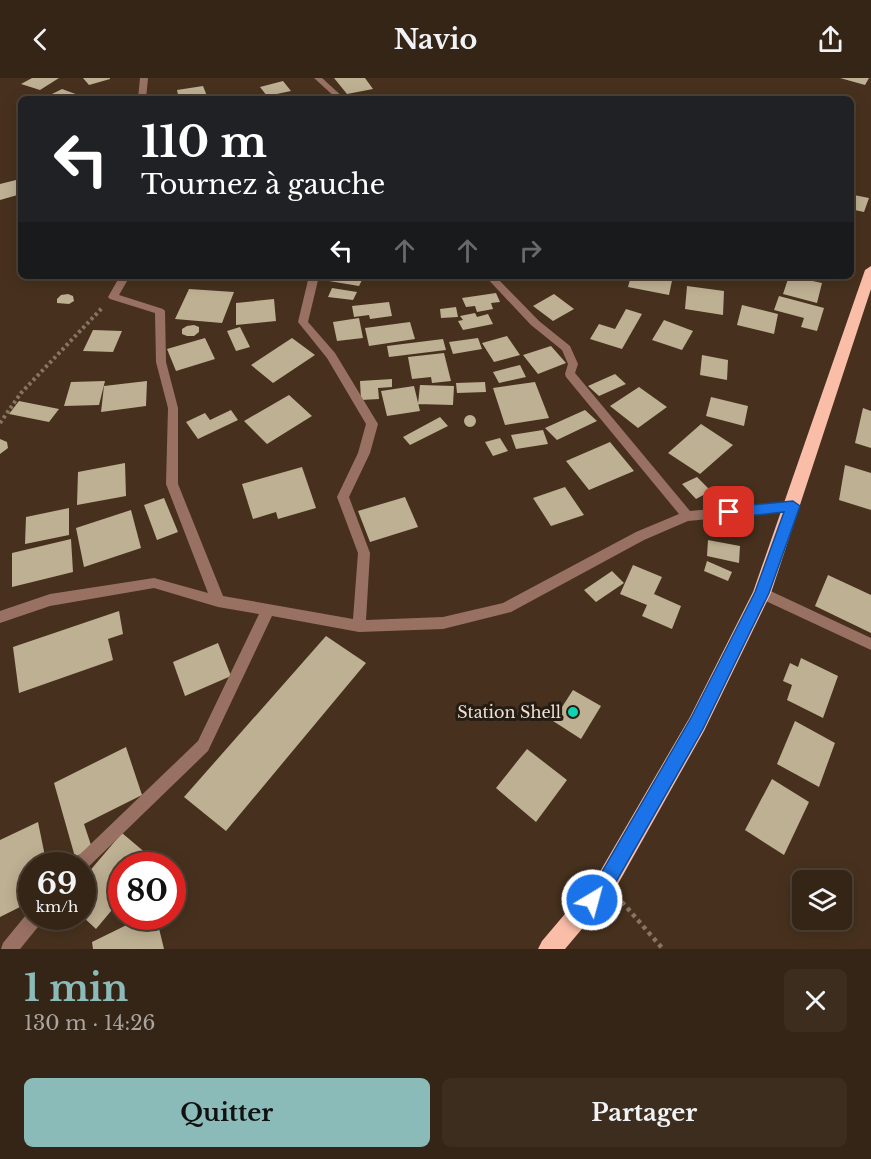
<!DOCTYPE html>
<html lang="fr">
<meta charset="utf-8">
<style>
:root{--surface:#352516;--page:#3d2d1f;--text:#f1f3f6;--muted:#aaa5a1;--line:#4f4235;--accent:#8bbbb9}
body{margin:0;font-family:"Libre Baskerville",serif;background:var(--page);color:var(--text);height:100vh;display:flex;flex-direction:column;font-size:22px;white-space:nowrap}
*{box-sizing:border-box;margin:0}
p{font-size:20px;color:var(--muted)}
.icon{flex:none;width:33px;height:33px;fill:none;stroke:currentColor;stroke-width:2;stroke-linecap:round;stroke-linejoin:round}
.map{position:relative;height:871px;overflow:hidden}
.details{display:flex;flex-direction:column;background:var(--surface);flex:1}
.details>*{flex:none}
.banner{position:absolute;left:18px;top:18px;width:836px;height:183px;border-radius:9px;box-shadow:0 3px 15px #0003,0 0 0 2px var(--line);background:#202124;color:#fff;overflow:hidden}
.tools{position:absolute;left:792px;top:792px;display:grid;gap:12px}
.tools a{display:grid;place-items:center;width:60px;height:60px;border-radius:9px;background:var(--surface);box-shadow:0 3px 15px #0003,0 0 0 2px var(--line);font-size:30px}
.speed{position:absolute;left:18px;top:774px;display:flex;gap:12px;font-size:30px;font-weight:700;text-align:center}
.speed>*{display:grid;place-content:center;width:78px;height:78px;border-radius:50%;background:var(--surface);box-shadow:0 3px 15px #0003,0 0 0 2px var(--line);line-height:1}
.speed small{font-size:15px;font-weight:400}
.speed .limit{border:9px solid #d22;background:#fff;color:#111}
.pin{position:absolute;display:grid;place-items:center;width:51px;height:51px;color:#fff;margin:-26px;border-radius:12px;box-shadow:0 3px 9px #0006}
.me{position:absolute;width:66px;margin:-33px;rotate:37deg;stroke-linejoin:round;filter:drop-shadow(0 0 4px #0008)}
.turn{display:flex;align-items:center;gap:21px;height:126px;padding:0 24px;font-size:27px}
.turn .icon{width:78px;height:78px;stroke-width:2.5}
.turn b{display:block;font-size:42px;line-height:51px}
.lanes{display:flex;align-items:center;height:57px;padding:0 24px;background:#0003;justify-content:center;gap:30px;direction:ltr}
.lanes .off{opacity:.35}
.round{display:grid;place-items:center;flex:none;width:63px;height:63px;border-radius:9px;background:var(--page)}
.overview{display:flex;align-items:center;justify-content:space-between;height:102px;padding:0 24px}
h1{font-size:36px;font-weight:700;line-height:45px;color:var(--accent)}
.action{display:flex;gap:12px;margin-top:auto;padding:12px 24px}
.action a{flex:1;height:69px;border-radius:9px;background:var(--accent);color:#111;font-size:24px;font-weight:700;line-height:69px;text-align:center}
.action a+a{background:var(--page);color:var(--text)}
header{display:flex;justify-content:space-between;align-items:center;height:78px;padding:0 24px;background:var(--surface);font-size:27px;font-weight:700}
.map>svg:first-child{display:block}
.building{fill:#beb092}
.lines{fill:none;stroke-linecap:round;stroke-linejoin:round}
.path-far1{stroke:#877463;stroke-width:4;stroke-dasharray:3 3;stroke-linecap:butt}
.path{stroke:#877463;stroke-width:4.5;stroke-dasharray:4 4;stroke-linecap:butt}
.minor{fill:#997163;fill-rule:evenodd}
.tertiary{fill:#997163;fill-rule:evenodd}
.trunk{fill:#f9bda8;fill-rule:evenodd}
.route{fill:#1a73e8;stroke:#114b97;stroke-width:1.5}
.poi-dot{fill:#0cd5b5;stroke:#251c13;stroke-width:2}
.labels{text-anchor:middle;stroke-width:6;stroke-linejoin:round;paint-order:stroke}
.poi-label{font-size:16px;fill:#efe1d5;stroke:#251c13;text-anchor:end}
</style>
<header><svg class="icon" aria-label="back" viewBox="0 0 24 24"><path d="M15 5l-7 7 7 7"/></svg>Navio<svg class="icon" aria-label="share" viewBox="0 0 24 24"><path d="M12 15V3M7 8l5-5 5 5M5 13v7h14v-7"/></svg></header>
<div class="map">
<svg width="871" height="871" viewBox="0 0 871 871">
<rect width="100%" height="100%" fill="#47311e"/>
<path class="building" d="M32 0H59L40 12 21 6Z
M83 0H110V1L89 7Z
M334 0H365L373 11 347 16Z
M840 0H869L865 7Z
M283 3 291 13 267 18 260 9Z
M203 8 207 18 179 21 177 12Z
M62 11 81 18 77 21H42Z
M16 102 21 116 0 122V106Z
M854 117 869 120 864 134 850 131V121Z
M332 198H364L359 208 329 203Z
M631 198H673L669 217 628 209Z
M789 198 822 205 817 225 783 216Z
M687 208 724 213 723 237 685 231Z
M332 210 357 214 353 222 328 219Z
M189 211 234 214 222 245 175 241Z
M496 215 500 224 491 225 493 231 477 234 475 228 466 229 462 220Z
M68 216 73 218 74 223 69 226 57 225V221L61 217Z
M554 216 574 231 553 243 533 228Z
M779 218 824 230 817 253 801 249 804 240 774 232Z
M274 221 276 243 236 247V225Z
M389 224 392 238 370 241 369 237 354 239 352 228Z
M742 227 778 236 774 256 737 247Z
M456 229 458 239 441 240 440 231Z
M626 231 642 236 622 271 590 261 599 246 615 251Z
M475 235 477 239 488 236 493 246 463 252 458 243 463 242 460 238Z
M359 240 363 260 337 263 333 244Z
M664 242 693 253 682 272 652 262Z
M410 244 415 261 369 268 365 250Z
M194 247 199 249V254L194 258H187L182 256V251L187 248Z
M240 249 250 269 236 273 227 253Z
M93 252 122 253 113 274 83 273Z
M507 258 520 277 494 284 482 265Z
M205 260 215 281 176 293 167 271Z
M292 260 315 277 273 305 251 287Z
M478 260 482 271 453 276 449 264Z
M443 261 446 272 389 279 387 268Z
M551 268 566 285 538 296 523 277Z
M444 275 451 303 432 305 431 299 412 301 408 279Z
M702 277 728 282 727 302 700 297Z
M520 287 526 299 499 305 493 294Z
M615 296 626 306 599 318 588 308Z
M392 301V309L378 310 379 321 361 322 360 303Z
M105 303 99 327 64 328 71 304Z
M147 303 146 328 101 334 104 308Z
M485 304 486 314 457 315 456 305Z
M535 304 549 340 505 347 493 310Z
M420 307 454 308 453 327 418 326Z
M414 308 420 333 387 338 381 313Z
M639 309 667 329 638 350 610 328Z
M289 317 312 338 267 366 244 343Z
M711 319 748 328 744 348 706 338Z
M19 323 59 331 49 344 9 336Z
M863 330 871 333V370L855 365Z
M231 332 238 342 198 361 186 344 205 335 210 342Z
M585 332 597 343 557 362 545 350Z
M464 343a6 6 0 1 1 12 0a6 6 0 1 1-12 0Z
M440 339 448 348 410 367 403 359Z
M701 346 733 367 700 396 668 375Z
M543 352 548 366 516 371 511 357Z
M500 360 508 373 493 378 485 364Z
M0 361 7 364 8 370 0 376Z
M610 364 634 393 589 412 566 383Z
M125 385 126 418 77 427 78 394Z
M845 387 871 395V432L839 422Z
M302 389 316 430 278 441 276 434 253 441 242 406Z
M697 399 711 413 696 421 682 406Z
M565 409 584 437 551 448 533 420Z
M405 419 418 449 370 464 358 433Z
M164 420 178 454 157 462 144 427Z
M69 430V457L25 466 26 439Z
M131 432 141 470 84 489 76 450Z
M71 461 73 494 12 509V475Z
M708 462 740 468 739 485 707 478Z
M707 483 732 494 728 503 704 493Z
M633 487 662 499 654 516 681 528 672 551 642 538 647 527 620 516Z
M612 493 624 505 596 524 584 512Z
M828 497 871 517V555L815 528Z
M119 533 123 556 108 561 113 582 19 615 13 569Z
M326 558 366 585 226 753 184 719Z
M218 565 231 598 185 618 173 584Z
M801 580 838 598 823 640 787 622 792 607 783 603 790 585 798 589Z
M573 612 601 628 581 661 553 643Z
M795 643 835 665 819 709 777 686Z
M126 669 142 717 84 746 92 770 75 779 54 705Z
M527 671 567 702 536 744 496 710Z
M772 701 809 724 784 777 745 752Z
M38 744 47 788H32V823L0 839V762Z
M122 755 154 782 149 788H122V820L96 851 82 838V802Z
M145 838H156L164 871H93L92 864Z"/>
<g class="lines">
<path class="path-far1" d="M0 345 21 315 102 230"/>
<path class="path" d="M622 824 663 871"/>
<path class="minor" d="M140 0H148L146 21H138Z
M314 0H322L345 21H337Z
M120 198H130L119 217 163 231 165 233 166 284 178 330V406L223 518 353 541 358 475 337 419 358 375 366 346 327 280 298 244 309 198H319L308 244 335 275 378 346 370 375 349 419 370 475 366 542 443 539 503 525 636 454 679 436 566 299 565 296 568 286 562 272 531 247 485 198H495L539 243 570 268 578 286 575 295 690 433 793 423 797 425 799 428 797 431 793 433 688 443 644 462 511 534 443 551 359 554 272 538 208 673 82 795V788H72L74 782 198 663 259 536 218 529 154 510 50 528 0 545V533L50 516 154 500 208 515 166 406 168 330 156 284 155 235 110 221 108 219Z
M30 832 32 838H44L42 844 20 871H1L3 865Z"/>
<path class="tertiary" d="M762 509 871 560V572L757 519 756 515 757 511Z"/>
<path class="trunk" d="M871 188V211L771 515 704 653 614 813 565 871H538L542 863 598 797 690 639 753 514 865 192Z"/>
</g>
<path class="route" d="M793 423 800 428 769 515 703 651 612 811 599 828 592 831 586 828 583 822 599 799 691 640 755 514 784 434 729 440 722 434 729 429Z"/>
<circle class="poi-dot" cx="573" cy="634" r="6"/>
<g class="labels">
<g class="poi-label">
<text x="561" y="640">Station Shell</text>
</g>
</g>
</svg>
<div class="tools">
<a><svg class="icon" aria-label="layers" viewBox="0 0 24 24"><path d="M12 4l9 5-9 5-9-5zM3 14l9 5 9-5"/></svg></a>
</div>
<div class="speed"><div>69<small>km/h</small></div><div class="limit">80</div></div>
<div class="pin" style="left:729px;top:434px;background:#d93025"><svg class="icon" aria-label="arrive" viewBox="0 0 24 24"><path d="M6 21V4h12l-3 4 3 4H6"/></svg></div>
<svg class="me" style="left:592px;top:822px" viewBox="-20 -20 40 40"><circle r="17" fill="#1a73e8" stroke="#fff" stroke-width="3"/><path d="M0-11L8 9 0 5-8 9z" fill="#fff"/></svg>
<div class="banner">
<div class="turn"><svg class="icon" aria-label="left" viewBox="0 0 24 24"><path d="M17 20v-9H6M10 6l-5 5 5 5"/></svg><div><b>110 m</b>Tournez à gauche</div></div>
<div class="lanes"><svg class="icon" aria-label="left" viewBox="0 0 24 24"><path d="M17 20v-9H6M10 6l-5 5 5 5"/></svg><svg class="icon off" aria-label="ahead" viewBox="0 0 24 24"><path d="M12 20V5M6 11l6-6 6 6"/></svg><svg class="icon off" aria-label="ahead" viewBox="0 0 24 24"><path d="M12 20V5M6 11l6-6 6 6"/></svg><svg class="icon off" aria-label="right" viewBox="0 0 24 24"><path d="M7 20v-9h11M14 6l5 5-5 5"/></svg></div>
</div>
</div>
<section class="details">
<div class="overview"><div><h1>1 min</h1><p>130 m · 14:26</p></div><a class="round"><svg class="icon" aria-label="close" viewBox="0 0 24 24"><path d="M6 6l12 12M18 6L6 18"/></svg></a></div>
<div class="action"><a>Quitter</a><a>Partager</a></div>
</section>
